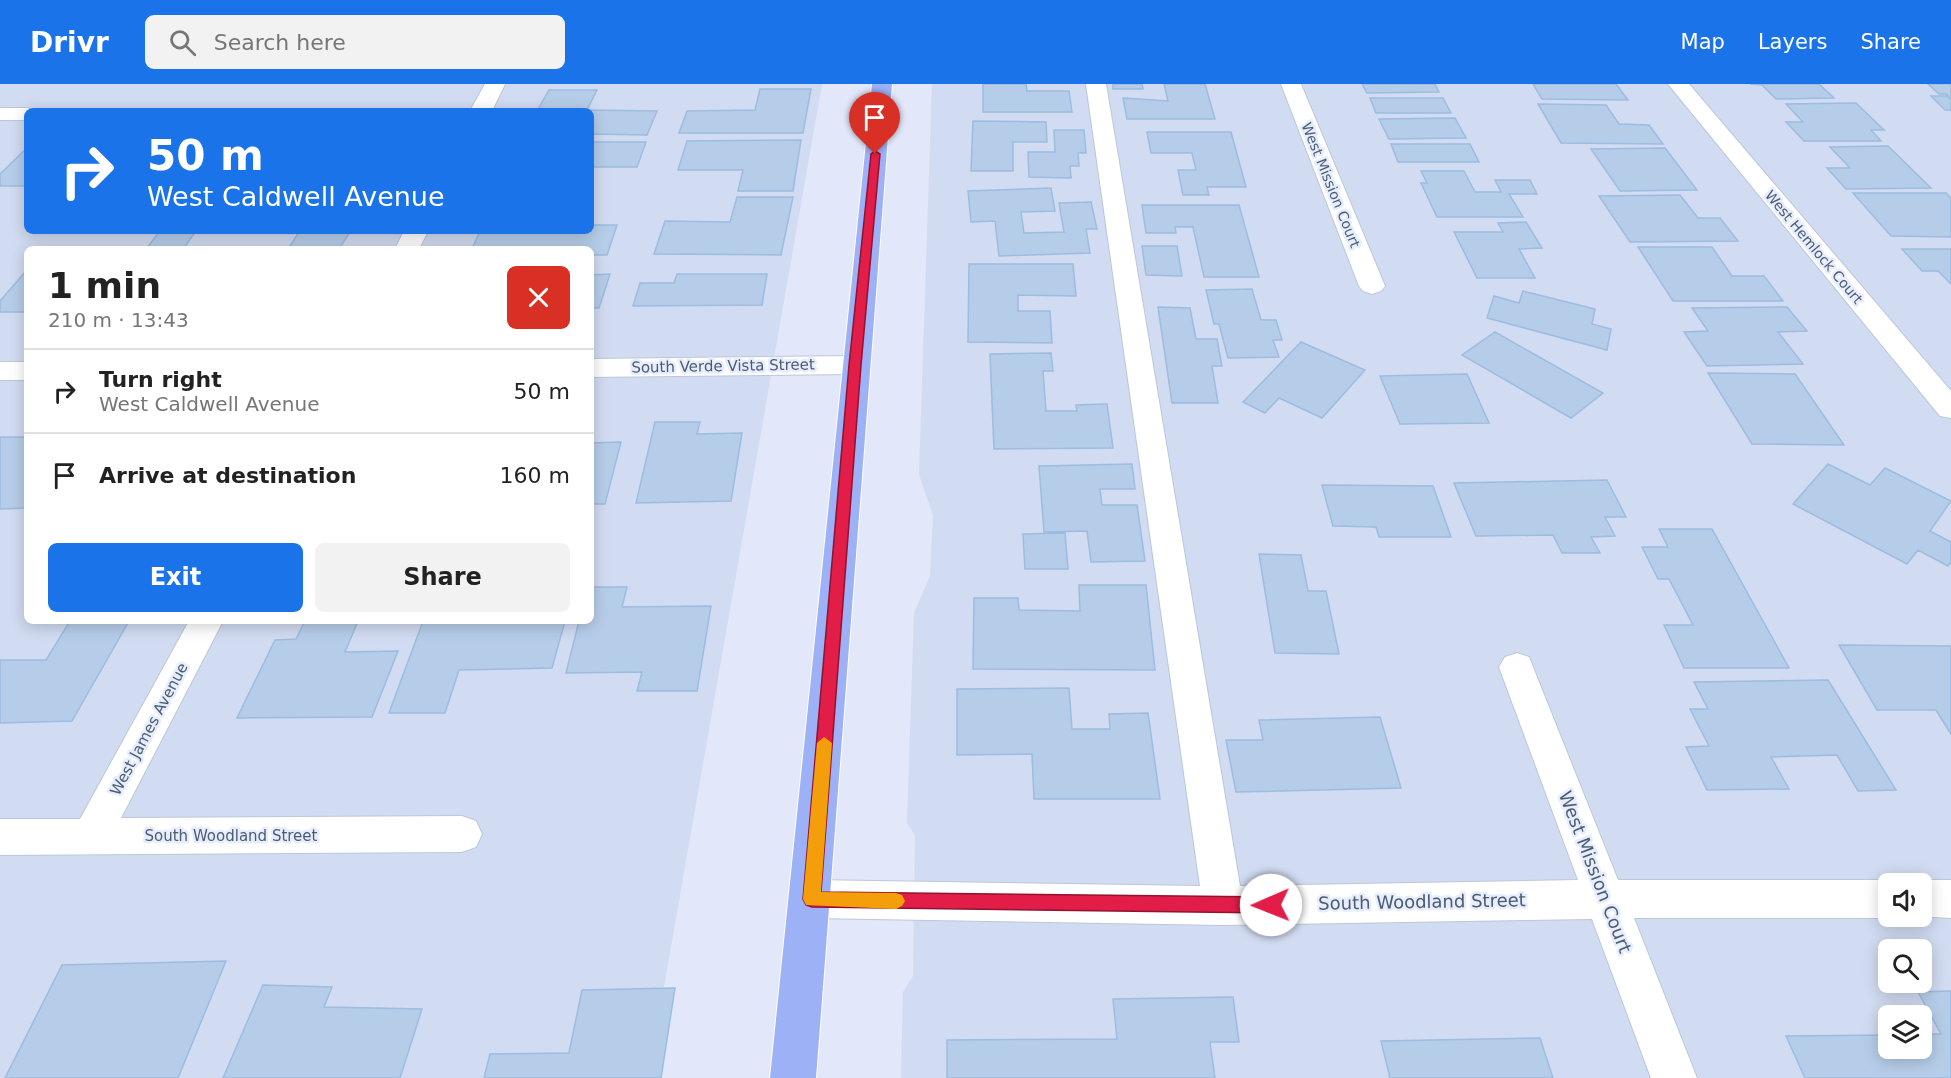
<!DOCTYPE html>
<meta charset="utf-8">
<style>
:root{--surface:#fff;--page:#f2f2f2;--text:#222;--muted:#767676;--line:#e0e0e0;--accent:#1a73e8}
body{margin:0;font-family:"DejaVu Sans",sans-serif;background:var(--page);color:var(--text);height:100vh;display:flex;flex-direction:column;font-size:22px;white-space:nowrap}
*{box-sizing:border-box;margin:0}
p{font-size:20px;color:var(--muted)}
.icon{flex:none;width:33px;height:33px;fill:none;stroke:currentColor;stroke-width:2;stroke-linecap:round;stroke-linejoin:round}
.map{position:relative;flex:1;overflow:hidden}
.sheet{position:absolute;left:24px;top:162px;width:570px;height:378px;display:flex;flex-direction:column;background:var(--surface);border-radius:9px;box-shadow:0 3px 15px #0003}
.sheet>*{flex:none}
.banner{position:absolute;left:24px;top:24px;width:570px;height:126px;border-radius:9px;box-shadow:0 3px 15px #0003;background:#1a73e8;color:#fff;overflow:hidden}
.tools{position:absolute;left:1878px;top:789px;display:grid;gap:12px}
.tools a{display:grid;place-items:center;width:54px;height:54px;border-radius:9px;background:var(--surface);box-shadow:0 3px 15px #0003;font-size:30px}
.pin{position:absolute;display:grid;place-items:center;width:51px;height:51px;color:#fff;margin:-62px -26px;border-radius:50% 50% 50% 0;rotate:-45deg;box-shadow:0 0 6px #0007}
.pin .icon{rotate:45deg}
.me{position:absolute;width:66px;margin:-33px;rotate:269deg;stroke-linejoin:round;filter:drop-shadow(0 0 4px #0008)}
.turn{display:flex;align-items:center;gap:21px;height:126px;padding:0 24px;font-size:27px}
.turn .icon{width:78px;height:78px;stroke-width:2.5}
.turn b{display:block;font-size:42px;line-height:51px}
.round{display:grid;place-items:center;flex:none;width:63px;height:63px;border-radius:9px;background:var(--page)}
.overview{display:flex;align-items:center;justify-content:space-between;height:102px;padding:0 24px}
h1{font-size:36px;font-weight:800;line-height:45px}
.cta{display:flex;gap:12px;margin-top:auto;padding:12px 24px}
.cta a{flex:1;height:69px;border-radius:9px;background:var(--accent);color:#fff;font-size:24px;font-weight:800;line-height:69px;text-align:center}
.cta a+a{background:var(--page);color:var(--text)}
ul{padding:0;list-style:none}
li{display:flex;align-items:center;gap:18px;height:84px;padding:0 24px;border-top:2px solid var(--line)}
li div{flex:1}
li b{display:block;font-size:22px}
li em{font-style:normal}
header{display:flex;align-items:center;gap:36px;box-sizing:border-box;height:84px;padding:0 30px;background:var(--accent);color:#fff}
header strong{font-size:28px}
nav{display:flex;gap:33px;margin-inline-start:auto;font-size:21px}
.search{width:420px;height:54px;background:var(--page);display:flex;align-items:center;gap:15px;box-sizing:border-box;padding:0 21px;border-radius:9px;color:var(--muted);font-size:22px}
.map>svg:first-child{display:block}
.residential{fill:#d1dbf1;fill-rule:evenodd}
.building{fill:#b6cde9;stroke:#9cbce0;stroke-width:1.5}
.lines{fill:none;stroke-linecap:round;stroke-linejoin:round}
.minor-casing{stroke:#bcc7db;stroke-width:2}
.primary-casing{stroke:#fff;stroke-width:2}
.minor{fill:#fff;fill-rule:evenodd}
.primary{fill:#9db1f6;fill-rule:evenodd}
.route{fill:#e11d48;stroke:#92132f;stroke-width:1.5}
.slow{fill:#f59e0b}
.labels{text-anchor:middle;stroke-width:5;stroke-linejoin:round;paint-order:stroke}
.far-street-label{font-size:14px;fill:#4a5d70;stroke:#e7edfe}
.street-label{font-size:15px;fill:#4a5d70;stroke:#e7edfe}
.near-street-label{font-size:18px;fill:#4a5d70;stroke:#e7edfe}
</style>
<header>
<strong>Drivr</strong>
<div class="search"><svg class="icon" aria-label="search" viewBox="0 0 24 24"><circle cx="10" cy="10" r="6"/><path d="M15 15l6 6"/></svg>Search here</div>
<nav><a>Map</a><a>Layers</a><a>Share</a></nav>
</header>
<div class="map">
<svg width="1951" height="994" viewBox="0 0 1951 994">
<rect width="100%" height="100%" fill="#e2e7fa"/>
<path class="residential" d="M0 0H822L648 994H0ZM27 27H591V147H27ZM27 165H591V537H27Z
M932 0H1951V994H901L903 908 913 892 915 752 907 739 914 529 930 492 933 431 919 391ZM1888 800H1922V832H1888ZM1888 866H1922V898H1888ZM1888 932H1922V964H1888Z"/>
<path class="building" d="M983 0H1026L1027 7H1069L1072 28H983Z
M1113 0H1142L1143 5H1113Z
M1164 0H1205L1215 35H1127L1123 14 1168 17Z
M1362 0H1435L1439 8 1367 9Z
M1533 0H1616L1628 16 1542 15Z
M1750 0H1819L1834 14 1776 15 1762 1Z
M1928 0H1951V15L1946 10H1939Z
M760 5H811L803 49H679L687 27 755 26Z
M549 6H597L587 26 657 27 647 51 591 50V27H537Z
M1931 12H1947L1951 16V26H1945Z
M1370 14H1443L1451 29H1376Z
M1856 19 1884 46H1871L1881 57H1804L1786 38H1803L1786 20Z
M1538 20 1606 21 1619 40 1649 41 1663 60 1561 59Z
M1455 34 1466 54 1389 55 1379 35Z
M973 37 1046 38 1047 58H1013V87H971Z
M1054 46H1084L1086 69H1078L1079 82H1070L1071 94 1029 93 1028 68H1055Z
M1147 48H1231L1246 103H1207L1209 111H1183L1178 86H1196L1192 69H1151Z
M801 56 793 107H738L743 86H678L687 57Z
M591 58H646L637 83H591Z
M1391 60H1470L1479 78H1398Z
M1888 62 1931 104 1846 105 1827 84H1850L1830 63Z
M27 64V102H0V90Z
M1665 64 1697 106 1620 107 1591 65Z
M1421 87H1464L1475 108H1501L1495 96H1530L1537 110H1509L1523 133H1437L1421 99H1427Z
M1051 104 1055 127 1021 128 1024 149 1064 148 1059 119 1091 118 1097 145H1086L1090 169 999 172 995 137 971 138 968 107Z
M1853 109H1946L1951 114V153L1891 152Z
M1680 111 1698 134H1720L1738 157 1630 158 1599 112Z
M737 113H793L781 171 654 170 665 137 730 138Z
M1142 121H1239L1259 193H1204L1193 143H1175L1176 149H1146Z
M1526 138 1542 164 1519 165 1535 194H1477L1454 148H1503L1498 139Z
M591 141H617L607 171H591V165H472L480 147H591Z
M160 147H196L184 164H192L146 165Z
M299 148H350L339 165H288Z
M1142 162H1177L1182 192 1146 191Z
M1638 163H1712L1732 192H1764L1783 217H1673Z
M1902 165H1951V200L1938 187H1922Z
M969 180H1073L1076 212 1018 211V227H1050L1052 259 968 258Z
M27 186V228H0V217Z
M610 190 599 224H591V191Z
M677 190H767L762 221 633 222 640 199H674Z
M1252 205 1261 236H1276L1282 256H1273L1279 273 1228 274 1219 240H1214L1206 206Z
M1523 207 1595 225 1592 240 1611 245 1607 266 1487 234 1494 212 1519 219Z
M1158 223 1190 224 1196 255H1217L1222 282H1212L1218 319H1172Z
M1787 223 1807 247 1778 248 1803 280 1707 282 1684 248 1708 247 1692 224Z
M1495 248 1603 309 1571 334 1462 271Z
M1301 258 1365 286 1322 334 1279 314 1265 329 1243 318Z
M1051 269 1053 287H1043L1046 327H1077L1076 321 1107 320 1113 364 994 365 990 270Z
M1708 289 1795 290 1844 361 1752 360Z
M1467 290 1489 339 1400 340 1380 292Z
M655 338H700L697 350 742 349 731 417 636 419Z
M0 353H27V424L0 425Z
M621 358 605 420H591V359Z
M1132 380 1135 405H1100L1102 421H1137L1145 477 1091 478 1087 447 1044 448 1039 382Z
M1828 380 1870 401 1885 384 1951 417 1930 447 1951 458V478L1948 482 1918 466 1907 480 1793 420Z
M1607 396 1626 433H1605L1615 452 1591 453 1600 469H1562L1553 451 1476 452 1454 399Z
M1322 401 1433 402 1451 453H1379L1376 443 1333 442Z
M1659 445H1712L1789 584H1684L1664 541H1693L1669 495H1658L1642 463H1668Z
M1065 449 1068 485H1025L1023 450Z
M1259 470 1301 471 1308 507H1326L1339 570 1275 569Z
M1079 501H1146L1155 586 973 585 974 514H1018L1019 526 1080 527Z
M591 503H627L622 523 711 522 697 607H637L642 588 566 589 579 537H591Z
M70 537H129L72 637 0 639V576H46Z
M305 537H358L345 568 398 567 372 633 237 634 275 556 296 555Z
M423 537H565L552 584 459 586 445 629H389Z
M1839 561 1951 562V650L1936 626H1877Z
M1828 596 1896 706 1858 707 1837 671 1771 673 1789 705 1707 706 1686 663 1709 662 1690 625H1708L1694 598Z
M1069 604 1072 645H1110L1109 630 1148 629 1160 715H1034L1032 670 957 671V605Z
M1380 633 1401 704 1236 708 1226 656H1263L1259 636Z
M226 877 178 994H5L62 881Z
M263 901 332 903 324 923 422 925 400 994H223Z
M675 904 661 994H484L490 970 569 969 582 906Z
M1951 907V994H1805L1786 952 1888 951V964H1922V950H1941L1918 908Z
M1233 913 1239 958H1210L1215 994H947V956L1117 955 1113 915Z
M1540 954 1553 994H1390L1381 957Z"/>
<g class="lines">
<g class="minor-casing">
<path id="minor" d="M485 0H505L492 27H470Z
M1086 0H1106L1240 802 1578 796 1499 583 1505 573 1517 569 1529 573 1618 796H1888L1898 800H1888V832H1893L1888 834H1634L1697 994H1651L1592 835 1223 841 812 834 798 829 792 815 798 801 812 796 1200 802Z
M1281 0H1301L1385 202 1381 207 1372 210 1363 207 1359 202Z
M1668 0H1689L1951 307V334L1940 332Z
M0 24H27L36 27H27V36H0Z
M404 147H428L419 165H395Z
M855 272 865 275 869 281 865 287 855 290 591 293V275Z
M0 278H27V296H0Z
M189 537H223L121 734 462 732 476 737 482 750 476 763 462 768 0 771V735H80Z
M1922 796H1951V834L1917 832H1922V800H1912Z"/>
</g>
<g class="primary-casing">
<path id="primary" d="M872 0H892L816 994H770Z"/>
</g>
<use href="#minor" class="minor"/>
<use href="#primary" class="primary"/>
</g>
<path class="route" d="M875 67 880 70 861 281 821 808 1271 813 1277 815 1279 821 1277 827 1271 829 812 823 806 821 803 815 849 281 871 70Z"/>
<path class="slow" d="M824 653 832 659 821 808 896 809 902 811 905 817 902 822 896 825 806 821 803 815 817 659Z"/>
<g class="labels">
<g class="far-street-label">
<text transform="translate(1331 101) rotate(68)" y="5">West Mission Court</text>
<text transform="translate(1814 163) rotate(50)" y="5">West Hemlock Court</text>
</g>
<g class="street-label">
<text transform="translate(723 282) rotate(-1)" y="5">South Verde Vista Street</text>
<text transform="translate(149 645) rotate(-62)" y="5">West James Avenue</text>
<text x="231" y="757">South Woodland Street</text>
</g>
<g class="near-street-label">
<text transform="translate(1595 788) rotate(69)" y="6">West Mission Court</text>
<text transform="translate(1422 818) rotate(-1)" y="6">South Woodland Street</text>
</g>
</g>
</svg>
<div class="tools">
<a><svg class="icon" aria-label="sound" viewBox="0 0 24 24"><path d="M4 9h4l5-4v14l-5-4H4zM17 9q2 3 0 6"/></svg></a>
<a><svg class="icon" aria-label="search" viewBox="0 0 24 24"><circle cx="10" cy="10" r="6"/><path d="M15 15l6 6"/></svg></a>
<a><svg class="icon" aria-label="layers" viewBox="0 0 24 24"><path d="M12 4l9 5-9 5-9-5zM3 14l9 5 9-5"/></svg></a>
</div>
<div class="pin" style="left:875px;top:70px;background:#d93025"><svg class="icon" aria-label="arrive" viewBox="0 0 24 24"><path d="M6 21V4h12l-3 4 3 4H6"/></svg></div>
<svg class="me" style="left:1271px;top:821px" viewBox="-20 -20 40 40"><circle r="19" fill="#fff"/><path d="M0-13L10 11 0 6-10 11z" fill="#e11d48"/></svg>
<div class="banner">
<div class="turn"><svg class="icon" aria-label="right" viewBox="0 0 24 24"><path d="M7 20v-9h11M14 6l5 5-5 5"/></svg><div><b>50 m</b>West Caldwell Avenue</div></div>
</div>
<section class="sheet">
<div class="overview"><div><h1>1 min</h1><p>210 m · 13:43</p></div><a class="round" style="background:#d93025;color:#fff"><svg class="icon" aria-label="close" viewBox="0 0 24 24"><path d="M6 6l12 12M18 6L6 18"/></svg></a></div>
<ul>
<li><svg class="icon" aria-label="right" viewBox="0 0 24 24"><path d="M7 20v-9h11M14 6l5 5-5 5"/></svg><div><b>Turn right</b><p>West Caldwell Avenue</p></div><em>50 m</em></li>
<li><svg class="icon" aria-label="arrive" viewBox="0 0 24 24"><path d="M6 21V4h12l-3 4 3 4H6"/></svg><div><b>Arrive at destination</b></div><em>160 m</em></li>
</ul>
<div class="cta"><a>Exit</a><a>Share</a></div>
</section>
</div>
